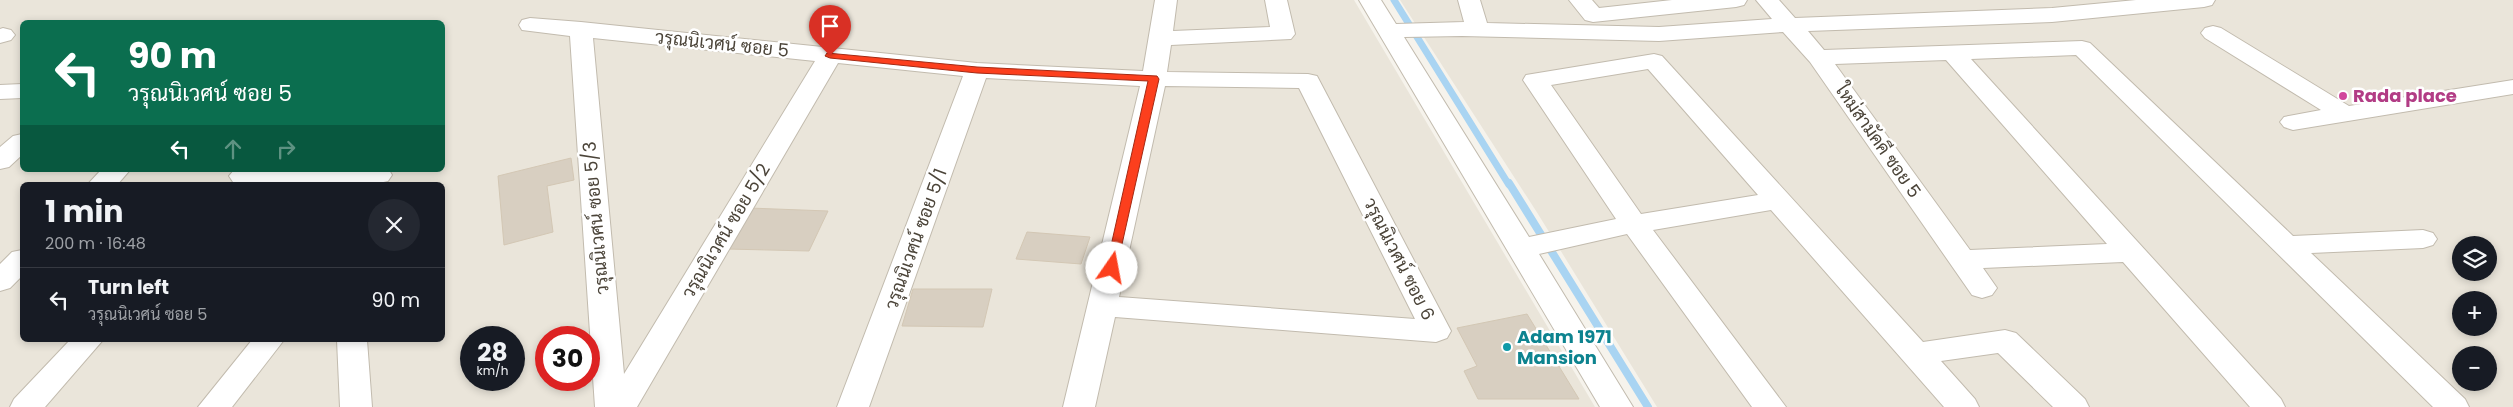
<!DOCTYPE html>
<meta charset="utf-8">
<style>
:root{--surface:#171b24;--page:#242831;--text:#f1f3f6;--muted:#9ea1a6;--line:#363941}
body{margin:0;font-family:Poppins,Sarabun,sans-serif;background:var(--page);color:var(--text);height:100vh;display:flex;flex-direction:column;font-size:19px;white-space:nowrap}
*{box-sizing:border-box;margin:0}
p{font-size:16px;color:var(--muted)}
.icon{flex:none;width:28px;height:28px;fill:none;stroke:currentColor;stroke-width:2;stroke-linecap:round;stroke-linejoin:round}
.map{position:relative;flex:1;overflow:hidden}
.side{position:absolute;left:20px;top:182px;width:425px;height:160px;display:flex;flex-direction:column;background:var(--surface);border-radius:8px;box-shadow:0 2px 8px #0003}
.side>*{flex:none}
.hud{position:absolute;left:20px;top:20px;width:425px;height:152px;border-radius:8px;box-shadow:0 2px 8px #0003;background:#0b6e4f;color:#fff;overflow:hidden}
.controls{position:absolute;left:2452px;top:236px;display:grid;gap:10px}
.controls a{display:grid;place-items:center;width:45px;height:45px;border-radius:50%;background:var(--surface);box-shadow:0 2px 8px #0003;font-size:25px}
.speed{position:absolute;left:460px;top:326px;display:flex;gap:10px;font-size:25px;font-weight:700;text-align:center}
.speed>*{display:grid;place-content:center;width:65px;height:65px;border-radius:50%;background:var(--surface);box-shadow:0 2px 8px #0003;line-height:1}
.speed small{font-size:12px;font-weight:400}
.speed .limit{border:8px solid #d22;background:#fff;color:#111}
.pin{position:absolute;display:grid;place-items:center;width:42px;height:42px;color:#fff;margin:-51px -21px;border-radius:50% 50% 50% 0;rotate:-45deg;box-shadow:0 0 5px #0007}
.pin .icon{rotate:45deg}
.me{position:absolute;width:55px;margin:-28px;rotate:12deg;stroke-linejoin:round;filter:drop-shadow(0 0 4px #0008)}
.turn{display:flex;align-items:center;gap:18px;height:105px;padding:0 25px;font-size:22px}
.turn .icon{width:65px;height:65px;stroke-width:2.5}
.turn b{display:block;font-size:35px;line-height:42px}
.lanes{display:flex;align-items:center;height:48px;padding:0 25px;background:#0003;justify-content:center;gap:25px;direction:ltr}
.lanes .off{opacity:.35}
.round{display:grid;place-items:center;flex:none;width:52px;height:52px;border-radius:26px;background:var(--page)}
.headline{display:flex;align-items:center;justify-content:space-between;height:85px;padding:0 25px}
h1{font-size:30px;font-weight:700;line-height:38px}
ul{padding:0;list-style:none}
li{display:flex;align-items:center;gap:15px;height:65px;padding:0 25px;border-top:1px solid var(--line)}
li div{flex:1}
li b{display:block;font-size:19px}
li em{font-style:normal}
.map>svg:first-child{display:block}
.residential{fill:#eae5da;fill-rule:evenodd}
.lines{fill:none;stroke-linecap:round;stroke-linejoin:round}
.stream-far1{stroke:#a9d4f2;stroke-width:7}
.stream{stroke:#a9d4f2;stroke-width:8}
.building{fill:#d8cfc1;stroke:#d3c7b4}
.minor-casing{stroke:#c2bbae;stroke-width:2}
.minor{fill:#fff;fill-rule:evenodd}
.route{fill:#fc3f1d;stroke:#a42913}
.hotel-dot{fill:#d1479c;stroke:#fff;stroke-width:2}
.culture-dot{fill:#0f9aa8;stroke:#fff;stroke-width:2}
.labels{text-anchor:middle;stroke-width:5;stroke-linejoin:round;paint-order:stroke}
.street-label{font-size:18px;fill:#4b4439;stroke:#fff}
.hotel-label{font-size:18px;font-weight:bold;fill:#b23c85;stroke:#fff;text-anchor:start}
.culture-label{font-size:18px;font-weight:bold;fill:#0d838f;stroke:#fff;text-anchor:start}
</style>
<div class="map">
<svg width="2513" height="407" viewBox="0 0 2513 407">
<rect width="100%" height="100%" fill="#f6f3ec"/>
<path class="residential" d="M0 0H1354L1595 407H0ZM22 22H442V170H22ZM22 185H442V340H22ZM471 338H514V380H471ZM546 338H589V380H546Z
M1400 0H2513V407H1657L1538 214ZM2461 245H2489V272H2461ZM2461 300H2489V328H2461ZM2461 355H2489V382H2461Z"/>
<g class="lines">
<path class="stream-far1" d="M1394 0 1509 185"/>
<path class="stream" d="M1509 183 1648 407"/>
</g>
<path class="building" d="M571 158 574 180 547 186 553 232 504 245 498 176Z
M749 208 828 211 809 251 727 249Z
M1027 232 1090 237 1081 264 1016 259Z
M913 289H992L983 327 902 326Z
M1527 314 1579 399H1478L1464 371 1477 366 1457 328Z"/>
<g class="lines">
<g class="minor-casing">
<path id="minor" d="M1155 0H1177L1173 31 1270 27 1265 0H1287L1295 34 1291 39 1171 45 1167 72 1308 74 1317 76 1451 331 1447 338 1436 342 1115 317 1095 407H1063L1140 86 986 78 869 407H837L963 76 838 63 637 407H595L570 36 522 30 519 25 522 20 530 18 581 22 977 63 1143 71ZM593 38 815 61 624 374ZM1165 86 1299 88 1415 319 1119 297Z
M1359 0H1381L1396 24 1464 22 1458 0H1480L1487 23 1659 27 1772 19 1756 0H1779L1795 18 2052 8 2136 0H2215L2212 5 2204 7 2052 22 1808 31 1824 50 2082 41 2090 43 2293 236 2423 230 2433 233 2437 239 2433 245 2423 248 2311 253 2465 399 2469 407H2433L2076 55 1971 59 2281 399 2285 407H2250L2123 262 1983 268 1997 288 1992 295 1982 298 1972 295 1810 62 1783 32 1659 41 1462 36 1404 37 1529 237 1616 219 1523 80 1526 75 1654 54 1662 56 1923 342 2005 330 2016 333 2085 399 2089 407H2053L1998 353 1941 361 1975 399 1979 407H1944L1771 210 1653 230 1786 407H1752L1627 234 1539 254 1633 407H1600ZM1946 60 2107 244 1970 250 1835 64ZM1648 69 1758 195 1641 214 1551 85Z
M1569 0H1592L1599 8 1672 0H1747L1744 5 1736 7 1593 22 1585 20Z
M2213 26 2221 28 2349 106 2513 80V94L2293 130 2284 127 2280 122 2284 117 2321 110 2205 38 2201 33 2205 28Z
M3 28 11 30 15 35 11 40 0 43V29Z
M22 84V98L0 99V85Z
M22 134V155L9 167 0 169V147L13 136Z
M101 170H130L117 185H87Z
M234 170H389L392 175 388 181 379 183 242 184 233 182 229 176Z
M22 250V276L10 288 0 291V264L12 252Z
M70 340H103L45 407H10L14 399Z
M252 340H284L232 407H198Z
M337 340H367L372 407H340Z"/>
</g>
<use href="#minor" class="minor"/>
</g>
<path class="route" d="M827 53 977 67 1157 76 1159 79 1116 271 1112 272 1106 268 1148 81 977 73 830 58 825 56Z"/>
<circle class="hotel-dot" cx="2343" cy="96" r="5"/>
<circle class="culture-dot" cx="1507" cy="347" r="5"/>
<g class="labels">
<g class="street-label">
<text transform="translate(722 44) rotate(6)" y="6">วรุณนิเวศน์ ซอย 5</text>
<text transform="translate(1878 141) rotate(55)" y="6">ใหม่สามัคคี ซอย 5</text>
<text transform="translate(596 218) rotate(-95)" y="6">วรุณนิเวศน์ ซอย 5/3</text>
<text transform="translate(726 231) rotate(-59)" y="6">วรุณนิเวศน์ ซอย 5/2</text>
<text transform="translate(916 239) rotate(-70)" y="6">วรุณนิเวศน์ ซอย 5/1</text>
<text transform="translate(1399 259) rotate(63)" y="6">วรุณนิเวศน์ ซอย 6</text>
</g>
<g class="hotel-label">
<text x="2353" y="102">Rada place</text>
</g>
<g class="culture-label">
<text x="1517" y="343">Adam 1971<tspan x="1517" dy="21">Mansion</tspan></text>
</g>
</g>
</svg>
<div class="controls">
<a><svg class="icon" aria-label="layers" viewBox="0 0 24 24"><path d="M12 4l9 5-9 5-9-5zM3 14l9 5 9-5"/></svg></a>
<a>+</a>
<a>−</a>
</div>
<div class="speed"><div>28<small>km/h</small></div><div class="limit">30</div></div>
<div class="pin" style="left:830px;top:56px;background:#d93025"><svg class="icon" aria-label="arrive" viewBox="0 0 24 24"><path d="M6 21V4h12l-3 4 3 4H6"/></svg></div>
<svg class="me" style="left:1112px;top:268px" viewBox="-20 -20 40 40"><circle r="19" fill="#fff"/><path d="M0-13L10 11 0 6-10 11z" fill="#fc3f1d"/></svg>
<div class="hud">
<div class="turn"><svg class="icon" aria-label="left" viewBox="0 0 24 24"><path d="M17 20v-9H6M10 6l-5 5 5 5"/></svg><div><b>90 m</b>วรุณนิเวศน์ ซอย 5</div></div>
<div class="lanes"><svg class="icon" aria-label="left" viewBox="0 0 24 24"><path d="M17 20v-9H6M10 6l-5 5 5 5"/></svg><svg class="icon off" aria-label="ahead" viewBox="0 0 24 24"><path d="M12 20V5M6 11l6-6 6 6"/></svg><svg class="icon off" aria-label="right" viewBox="0 0 24 24"><path d="M7 20v-9h11M14 6l5 5-5 5"/></svg></div>
</div>
<section class="side">
<div class="headline"><div><h1>1 min</h1><p>200 m · 16:48</p></div><a class="round"><svg class="icon" aria-label="close" viewBox="0 0 24 24"><path d="M6 6l12 12M18 6L6 18"/></svg></a></div>
<ul>
<li><svg class="icon" aria-label="left" viewBox="0 0 24 24"><path d="M17 20v-9H6M10 6l-5 5 5 5"/></svg><div><b>Turn left</b><p>วรุณนิเวศน์ ซอย 5</p></div><em>90 m</em></li>
</ul>
</section>
</div>
